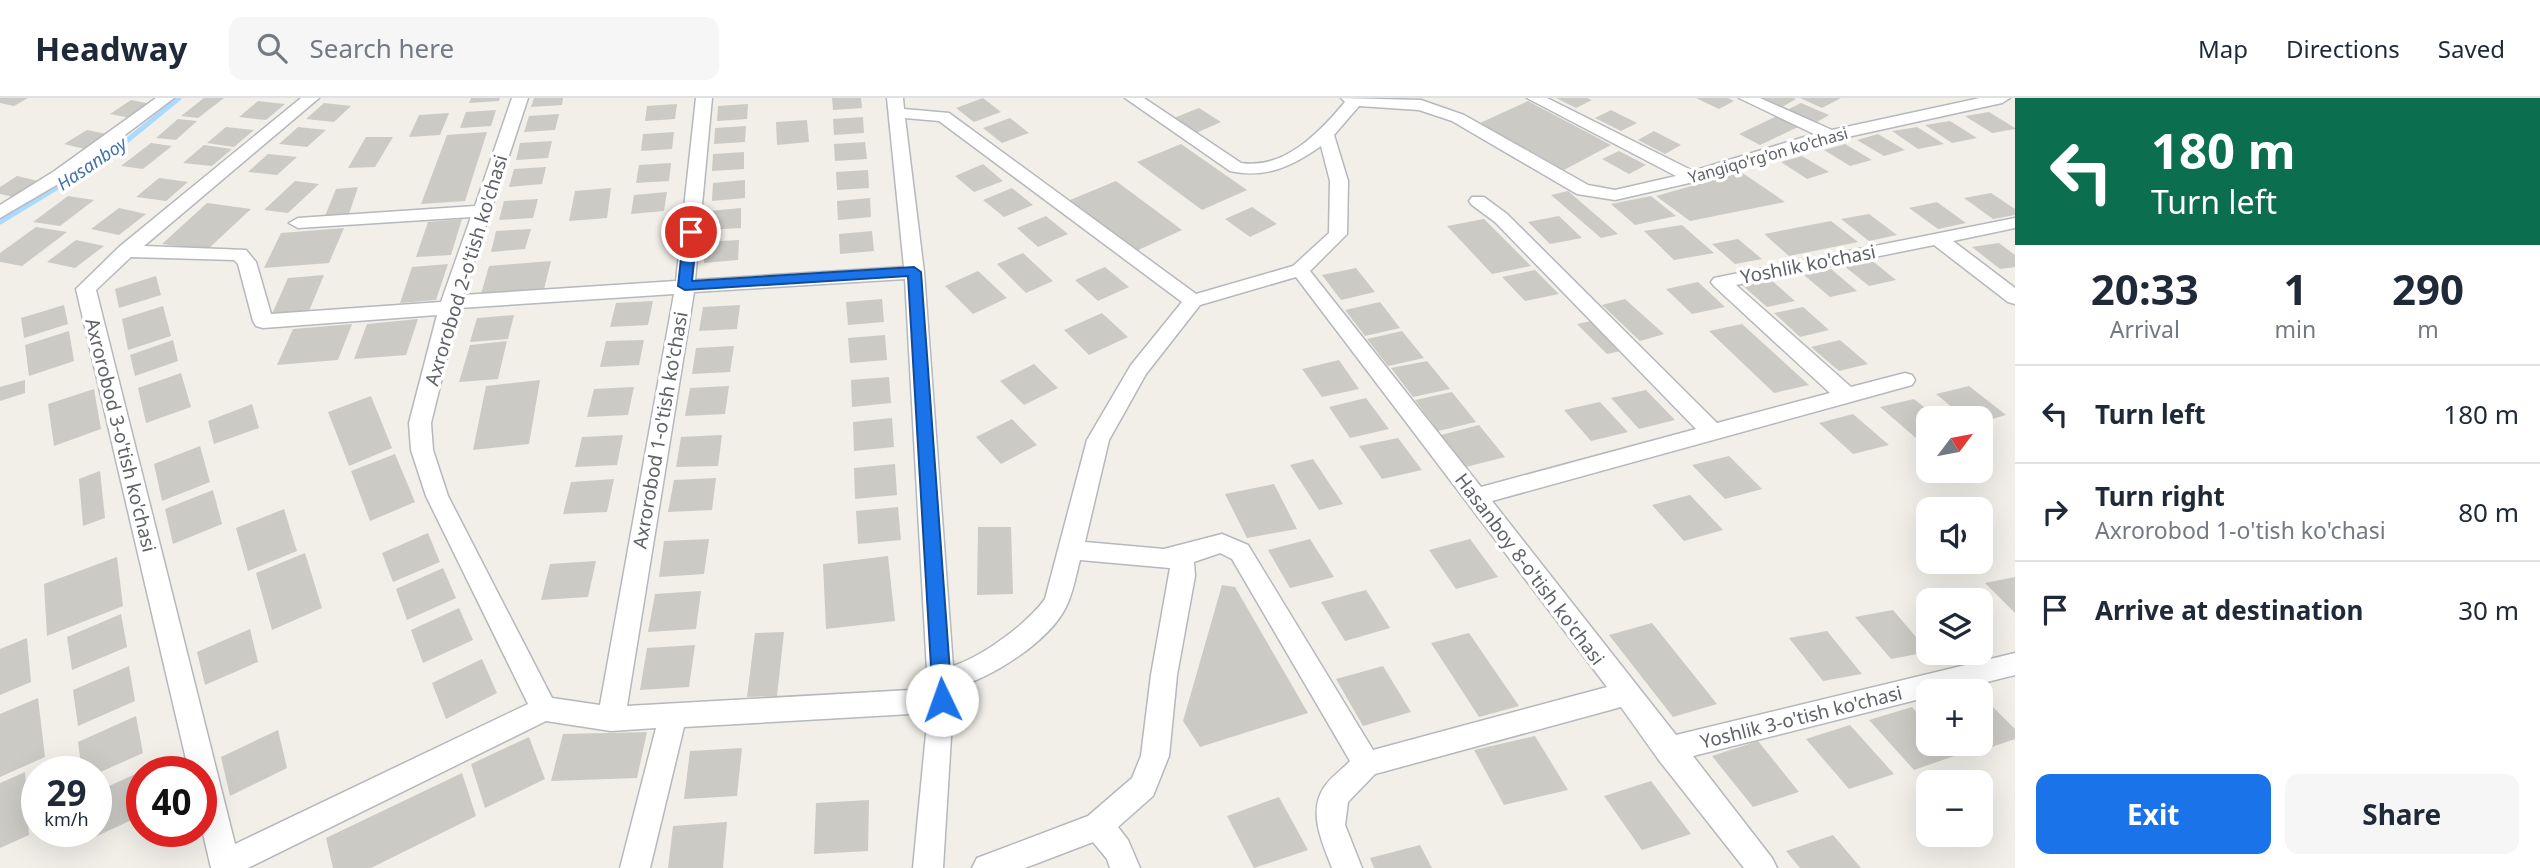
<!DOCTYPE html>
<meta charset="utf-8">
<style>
:root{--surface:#fff;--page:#f6f6f7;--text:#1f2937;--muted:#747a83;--line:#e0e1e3;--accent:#1a73e8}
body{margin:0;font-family:"Noto Sans",sans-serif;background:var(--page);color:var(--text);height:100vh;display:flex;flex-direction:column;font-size:26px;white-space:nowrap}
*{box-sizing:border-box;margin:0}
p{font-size:23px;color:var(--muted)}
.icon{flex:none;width:38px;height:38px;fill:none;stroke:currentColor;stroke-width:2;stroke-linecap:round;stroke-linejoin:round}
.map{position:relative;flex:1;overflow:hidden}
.details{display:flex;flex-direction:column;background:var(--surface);width:525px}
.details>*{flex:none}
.top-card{background:#0b6e4f;color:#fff;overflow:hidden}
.needle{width:46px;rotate:58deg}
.buttons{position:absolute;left:1916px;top:308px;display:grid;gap:14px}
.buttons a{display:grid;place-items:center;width:77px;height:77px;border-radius:14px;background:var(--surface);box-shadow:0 7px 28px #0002;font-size:35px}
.speed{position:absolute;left:21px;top:658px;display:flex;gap:14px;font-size:35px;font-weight:700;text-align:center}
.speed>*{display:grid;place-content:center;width:91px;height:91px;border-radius:50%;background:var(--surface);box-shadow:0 7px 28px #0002;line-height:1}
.speed small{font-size:18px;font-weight:400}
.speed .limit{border:10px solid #d22;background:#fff;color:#111}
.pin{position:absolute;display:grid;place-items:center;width:60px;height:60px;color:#fff;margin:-30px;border:4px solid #fff;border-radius:50%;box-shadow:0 2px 7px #0007}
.me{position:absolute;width:77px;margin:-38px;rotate:357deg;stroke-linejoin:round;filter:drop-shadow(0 0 5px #0008)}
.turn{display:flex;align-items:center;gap:24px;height:147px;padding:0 21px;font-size:32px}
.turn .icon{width:91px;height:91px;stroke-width:2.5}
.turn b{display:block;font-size:49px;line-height:60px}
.eta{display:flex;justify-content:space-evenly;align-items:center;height:119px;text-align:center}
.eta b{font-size:42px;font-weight:700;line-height:49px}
.button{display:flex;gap:14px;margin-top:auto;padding:14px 21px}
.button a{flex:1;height:80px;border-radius:14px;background:var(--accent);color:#fff;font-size:28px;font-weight:700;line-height:80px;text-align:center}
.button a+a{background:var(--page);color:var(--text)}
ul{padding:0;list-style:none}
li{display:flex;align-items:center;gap:21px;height:98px;padding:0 21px;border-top:2px solid var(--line)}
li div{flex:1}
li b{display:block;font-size:26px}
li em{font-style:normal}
header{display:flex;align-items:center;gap:42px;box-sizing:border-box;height:98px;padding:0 35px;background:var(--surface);border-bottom:2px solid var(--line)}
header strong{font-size:33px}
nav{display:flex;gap:38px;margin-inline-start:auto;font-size:24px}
.search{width:490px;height:63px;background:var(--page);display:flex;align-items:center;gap:18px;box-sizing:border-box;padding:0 24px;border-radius:14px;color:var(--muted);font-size:26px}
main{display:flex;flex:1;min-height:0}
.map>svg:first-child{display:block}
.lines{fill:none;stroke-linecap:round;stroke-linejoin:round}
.stream{stroke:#aadaff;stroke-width:5}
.building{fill:#cccac5}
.minor-casing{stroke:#b5b8bc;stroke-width:3}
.minor{fill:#fff;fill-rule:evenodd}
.route{fill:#1a73e8;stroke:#114b97;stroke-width:2}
.labels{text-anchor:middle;stroke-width:7;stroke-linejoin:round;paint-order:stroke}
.far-street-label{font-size:16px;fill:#5f6368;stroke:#fff}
.far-water-label{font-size:18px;font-style:italic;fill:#4174aa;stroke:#fff}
.street-label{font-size:19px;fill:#5f6368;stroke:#fff}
</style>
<header>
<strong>Headway</strong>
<div class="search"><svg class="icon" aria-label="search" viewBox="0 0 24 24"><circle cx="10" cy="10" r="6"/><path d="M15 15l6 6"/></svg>Search here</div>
<nav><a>Map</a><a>Directions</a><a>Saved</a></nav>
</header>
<main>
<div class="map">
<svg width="2015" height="770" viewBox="0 0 2015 770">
<rect width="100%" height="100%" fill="#f1efe8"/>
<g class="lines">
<path class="stream" d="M0 124 107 59 179 0"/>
</g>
<path class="building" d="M0 0H28L14 8 0 5Z
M204 0H224L198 20 181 18Z
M471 0H500L499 3 469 5Z
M534 0H563L562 7 531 9Z
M832 0H861L862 10 833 12Z
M983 0 1001 14 974 24 956 10Z
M1556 0H1587L1592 2 1576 10Z
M1696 0H1728L1734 3 1719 11Z
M1762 0H1794L1796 1 1782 9Z
M1800 0H1841L1822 10Z
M131 2 151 6 130 20 110 16Z
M258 3 285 6 266 22 239 19Z
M1528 3 1611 47 1564 72 1480 25Z
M324 5 351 8 334 24 306 21Z
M1801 5 1829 17 1815 25 1787 12Z
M677 6 675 21 645 23 647 8Z
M748 6 747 21 717 23 718 8Z
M1199 10 1221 24 1196 35 1174 20Z
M496 12 491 28 460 30 466 14Z
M1611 12 1637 25 1621 33 1595 20Z
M1989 14 2015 30V31L1992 35 1965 18Z
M449 15 440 37 409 39 419 17Z
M559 16 555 32 524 34 529 18Z
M1777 18 1798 29 1760 47 1739 36Z
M863 19 864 35 834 37 833 21Z
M1010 20 1029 35 1002 45 983 30Z
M178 21 197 23 176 42 156 40Z
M807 22 809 44 777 47 776 24Z
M1950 23 1977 40 1952 45 1925 27Z
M746 28 745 44 714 46 715 30Z
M226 29 254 32 234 49 207 45Z
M298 29 326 32 307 49 279 46Z
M1917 29 1944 46 1918 51 1892 33Z
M87 32 107 36 85 51 64 46Z
M1654 33 1681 47 1665 56 1638 42Z
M487 34 465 103 421 106 447 37Z
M674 34 672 51 641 53 643 36Z
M1878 36 1905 52 1884 58 1857 42Z
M366 39H393L375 69 348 70Z
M552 43 548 60 516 62 520 45Z
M865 44 867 61 835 63 834 46Z
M151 45 172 48 143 71 121 68Z
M1181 46 1247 92 1202 112 1137 64Z
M1845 46 1872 62 1850 68 1824 52Z
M204 47 232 51 212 68 183 65Z
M1619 53 1646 67 1629 76 1602 61Z
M744 54V71L712 73 713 56Z
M268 56 297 59 277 77 248 74Z
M1802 58 1829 74 1807 81 1781 64Z
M671 65 669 83 636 85 639 67Z
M983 66 1003 83 974 94 955 78Z
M546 69 542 86 509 89 514 71Z
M868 72 869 90 837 92 836 74Z
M1741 74 1785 104 1690 123 1656 98Z
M17 78 38 83 14 99 0 96V89Z
M159 80 188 84 166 103 136 99Z
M745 82V100L712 103 713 85Z
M295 83 319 86 288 115 264 112Z
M1116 83 1182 132 1134 154 1070 102Z
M358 89 349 116 325 118 336 91Z
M611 90 607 120 569 123 575 93Z
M1012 90 1033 107 1004 119 983 102Z
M1568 93 1618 136 1601 140 1551 97Z
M667 94 664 113 631 116 634 97Z
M1991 95 2015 111V117L1993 121 1964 100Z
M68 98 94 102 60 128 33 124Z
M1651 98 1676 118 1635 127 1611 106Z
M870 100 871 119 838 122 837 103Z
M538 101 533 120 499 122 504 103Z
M1937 104 1966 125 1938 131 1909 110Z
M207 105 251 111 207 152 162 146Z
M1252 109 1277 126 1250 139 1225 121Z
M119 110 146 116 119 137 91 131Z
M741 110V130L707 132 709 113Z
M1869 116 1897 137 1869 143 1841 121Z
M1046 118 1068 136 1038 149 1017 130Z
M1559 118 1582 140 1550 146 1528 124Z
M462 121 451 157 416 159 428 124Z
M1484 121 1531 168 1492 176 1447 128Z
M1831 123 1858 144 1789 158 1764 136Z
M1682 127 1714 155 1674 162 1644 133Z
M36 129 67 134 22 168 0 164V155Z
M344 130 329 165 264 170 281 135Z
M531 131 525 151 491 154 496 133Z
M872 133 874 153 840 156 839 136Z
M1738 141 1762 161 1735 166 1712 146Z
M76 142 104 148 75 170 47 164Z
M739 142 738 162 704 165 705 144Z
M1999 145 2015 157V169L2000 171 1972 149Z
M1023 155 1053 183 1026 195 997 166Z
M1870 161 1896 182 1869 188 1843 167Z
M551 163 544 191 481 196 489 168Z
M448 166 436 202 400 205 412 169Z
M1105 169 1129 189 1098 203 1075 182Z
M1356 170 1375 194 1341 202 1322 177Z
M1831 171 1857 193 1830 199 1804 177Z
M1535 172 1559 196 1525 203 1502 179Z
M978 173 1007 200 973 216 945 188Z
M324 177 309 213 272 216 288 180Z
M156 178 161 197 119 210 115 191Z
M1770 181 1795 203 1767 209 1742 187Z
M1698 184 1725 209 1692 216 1666 191Z
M882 201 884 224 848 227 846 204Z
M1625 201 1664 236 1640 243 1602 207Z
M653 203 648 227 610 229 616 205Z
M1380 204 1400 230 1365 238 1345 212Z
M64 207 68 226 24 240 21 220Z
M740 207 737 231 699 233 703 209Z
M163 208 171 238 128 252 122 221Z
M1803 209 1829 232 1800 239 1774 215Z
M1102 215 1128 239 1089 257 1064 232Z
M514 217 508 241 470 244 477 220Z
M418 221 406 257 354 261 367 226Z
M1591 223 1621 253 1607 256 1577 226Z
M352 226 338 262 277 267 293 231Z
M1742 226 1809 287 1774 295 1709 233Z
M69 233 74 263 29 278 25 247Z
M1402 233 1424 260 1388 268 1367 241Z
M885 237 887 262 850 265 848 240Z
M173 242 178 263 135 278 130 257Z
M644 242 639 267 600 269 606 243Z
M1840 242 1868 266 1839 273 1811 249Z
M507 243 498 281 459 284 470 247Z
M734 248 730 274 692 276 696 250Z
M1339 262 1359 291 1322 299 1302 271Z
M1427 263 1450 291 1413 299 1391 270Z
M1034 266 1058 290 1024 307 1000 283Z
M181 275 191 309 146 325 138 290Z
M889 279 891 305 852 309 851 282Z
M25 282V295L0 303V289Z
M540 282 529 346 473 352 486 288Z
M729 288 725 316 685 318 690 290Z
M1969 288 2006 317 1981 324V320H1965L1936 296Z
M634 289 628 317 587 319 594 291Z
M94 291 101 331 54 348 48 306Z
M1646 292 1675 322 1639 331 1611 300Z
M1452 294 1476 324 1438 333 1415 302Z
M371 298 392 350 349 368 328 314Z
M1366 300 1389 331 1350 340 1329 309Z
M1914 301 1938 320H1928V337L1916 340 1880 309Z
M1600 304 1628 334 1591 343 1564 312Z
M252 306 259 330 214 346 208 323Z
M1853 316 1889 347 1853 356 1819 325Z
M892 320 894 349 854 353 853 324Z
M1012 321 1037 347 1001 366 976 339Z
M1479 327 1505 359 1466 369 1441 337Z
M623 337 617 367 575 369 582 339Z
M722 337 718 368 676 369 681 339Z
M1398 340 1422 372 1382 381 1359 348Z
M200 348 210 384 162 403 154 366Z
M395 356 415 404 370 423 351 373Z
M1729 358 1762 391 1725 401 1692 367Z
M1313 361 1343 406 1319 412 1290 367Z
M895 366 897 397 855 401 854 370Z
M100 373 105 420 83 428 79 381Z
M716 380 712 412 668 414 674 382Z
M614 381 607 414 563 416 571 384Z
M1274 386 1297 431 1247 440 1225 396Z
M213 392 222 426 173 446 165 411Z
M1690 397 1723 432 1684 443 1652 407Z
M898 409 901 442 858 446 856 413Z
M284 411 297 453 248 473 236 430Z
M978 429H1011L1013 496 977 497Z
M428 435 440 464 393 484 382 455Z
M709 441 704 476 659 479 664 443Z
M1310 441 1334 479 1290 490 1268 452Z
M1470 441 1498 479 1456 491 1429 452Z
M305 455 322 510 272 532 256 475Z
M888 458 895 523 826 531 823 466Z
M117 459 123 508 47 538 44 486Z
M596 463 588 499 541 502 550 466Z
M443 470 456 500 407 522 396 491Z
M2015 479V515L1985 485Z
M1222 487 1235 489 1308 615 1200 649 1183 623Z
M1366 492 1390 530 1345 543 1321 504Z
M701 493 696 531 648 534 655 496Z
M1957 494 1964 502H1928V510L1920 501Z
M459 510 473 542 423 565 411 532Z
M1893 512 1928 553V554L1891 561 1855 519Z
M121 516 127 549 72 572 67 539Z
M1652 525 1717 606 1673 619 1609 537Z
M250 531 258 564 205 587 197 554Z
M1827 533 1862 576 1823 583 1789 540Z
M784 534 777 598 747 599 755 535Z
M1469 535 1519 608 1479 619 1431 545Z
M27 540 31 584 0 597V551Z
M695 547 689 589 640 592 647 550Z
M482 561 497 595 446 621 432 585Z
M129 568 135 603 78 628 73 592Z
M1383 568 1411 614 1363 628 1336 581Z
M1981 597 2015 631V641L1980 653 1973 646H1981Z
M38 600 45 659 0 679V616Z
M1912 609 1928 627V646H1947L1957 657 1914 672 1869 622Z
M136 618 143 655 96 676V674H82L78 644Z
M1850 627 1894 676 1849 691 1806 641Z
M278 632 287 670 230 698 221 659Z
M647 634 637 680 551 683 563 636Z
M1535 638 1568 692 1504 707 1474 652Z
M529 639 545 681 485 710 471 666Z
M1758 643 1799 694 1753 709 1712 658Z
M742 650 737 698 684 701 690 653Z
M142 673V717L91 741 90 733H96V694Z
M25 674 29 737 0 750V685Z
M462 675 476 718 371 770H333L326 740Z
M1651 683 1691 736 1642 752 1604 698Z
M1279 699 1308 752 1254 770 1227 718Z
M869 702 868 753 814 756 816 705Z
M727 724 723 770H668L673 728Z
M1833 737 1861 770H1800L1786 753Z
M1420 747 1432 770H1374L1370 760Z"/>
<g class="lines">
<g class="minor-casing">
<path id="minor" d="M156 0H174L65 82 0 120V107L53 74Z
M301 0H319L144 148 246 152 256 164 271 216 441 204 471 119 298 130 289 125 298 120 475 108 512 0H528L463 197 676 183 696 0H712L695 182 904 169 887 0H903L904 11 949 15 1196 196 1293 168 1329 135 1330 83 1321 48C1293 68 1265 81 1230 73L1125 0H1144L1241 65C1284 72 1320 34 1345 4L1341 0 1421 2 1464 17 1588 87 1615 92 1676 78 1527 0H1547L1693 73 1814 36 1739 0H1760L1832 32 1980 0H2010L2002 5 1802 49 1698 83 1615 102 1577 96 1452 23 1419 12 1359 8 1334 37 1348 83 1347 136 1310 173 1481 389 1696 331 1495 124 1472 107 1469 103 1472 99H1484L1507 116 1717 325 1830 295 1714 188 1711 184 1714 180 2015 120V130L1953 143 2015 190V206L2008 204 1934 147 1736 187 1851 289 1905 275 1912 277 1915 282 1912 287 1492 403 1676 637 2015 555V577L1951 593H1928V599L1693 658 1772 760 1777 770H1744L1658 661 1621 609 1375 676 1348 704 1345 727 1362 770H1332C1323 746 1308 716 1323 691 1329 680 1342 672 1350 663L1232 461 1220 455 1194 464 1195 478 1177 577 1169 658 1153 698 1118 729 1128 742 1140 770H1110L1107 761 1093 744 1025 770H972L977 760 1088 718 1132 680 1141 658 1151 577 1170 470 1080 462C1076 477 1073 495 1066 509 1049 544 991 580 954 590L943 770H913L928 615 684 629 650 770H620L656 630 611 633 546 623 248 770H211L201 727V674H189L76 191 119 149ZM905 20 939 23 1182 204 1131 267 1087 342 1045 501C1027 526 982 559 953 568L924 174ZM131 159 234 162 238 166 253 223 256 228 263 230 437 217 409 325 411 352 426 398 528 606 235 746 96 192ZM1296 179 1607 589 1373 652 1248 447 1222 436 1164 451 1085 444 1109 342 1146 276 1200 207ZM905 181 928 591 627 608 694 194ZM674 196 600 607 552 600 448 398 433 352 431 325 459 210Z"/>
</g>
<use href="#minor" class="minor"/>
</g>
<path class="route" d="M691 130 697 134 692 183 914 169 921 174 952 602 949 608 942 610 936 608 933 602 908 178 685 192 678 188 684 134Z"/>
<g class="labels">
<g class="far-street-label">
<text transform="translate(1768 57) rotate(-16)" y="6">Yangiqo'rg'on ko'chasi</text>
</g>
<g class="far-water-label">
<text transform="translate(92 66) rotate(-34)" y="6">Hasanboy</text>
</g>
<g class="street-label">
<text transform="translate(1808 166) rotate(-11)" y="7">Yoshlik ko'chasi</text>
<text transform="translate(466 172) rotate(-73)" y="7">Axrorobod 2-o'tish ko'chasi</text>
<text transform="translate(660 332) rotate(-80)" y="7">Axrorobod 1-o'tish ko'chasi</text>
<text transform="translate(121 337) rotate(76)" y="7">Axrorobod 3-o'tish ko'chasi</text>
<text transform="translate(1530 471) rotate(53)" y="7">Hasanboy 8-o'tish ko'chasi</text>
<text transform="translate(1801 619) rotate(-14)" y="7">Yoshlik 3-o'tish ko'chasi</text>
</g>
</g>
</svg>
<div class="buttons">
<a><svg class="needle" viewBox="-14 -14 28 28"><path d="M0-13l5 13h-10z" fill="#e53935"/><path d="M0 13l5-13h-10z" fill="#747a83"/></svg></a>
<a><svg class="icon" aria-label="sound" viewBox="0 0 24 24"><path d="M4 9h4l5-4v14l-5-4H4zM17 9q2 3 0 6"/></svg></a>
<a><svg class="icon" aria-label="layers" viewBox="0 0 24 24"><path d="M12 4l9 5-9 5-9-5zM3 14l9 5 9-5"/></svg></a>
<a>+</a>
<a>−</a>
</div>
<div class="speed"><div>29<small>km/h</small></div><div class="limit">40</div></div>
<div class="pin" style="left:691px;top:134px;background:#d93025"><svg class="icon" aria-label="arrive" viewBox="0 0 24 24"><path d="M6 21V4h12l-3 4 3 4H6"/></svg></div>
<svg class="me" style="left:942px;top:602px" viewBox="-20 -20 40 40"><circle r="19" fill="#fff"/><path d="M0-13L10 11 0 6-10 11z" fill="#1a73e8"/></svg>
</div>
<section class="details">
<div class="top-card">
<div class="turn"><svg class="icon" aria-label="left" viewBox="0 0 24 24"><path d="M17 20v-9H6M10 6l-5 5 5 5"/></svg><div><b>180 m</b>Turn left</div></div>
</div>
<div class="eta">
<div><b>20:33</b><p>Arrival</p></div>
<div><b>1</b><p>min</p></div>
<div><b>290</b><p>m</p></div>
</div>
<ul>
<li><svg class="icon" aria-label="left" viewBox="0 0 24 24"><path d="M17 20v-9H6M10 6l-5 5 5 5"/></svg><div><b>Turn left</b></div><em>180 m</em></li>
<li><svg class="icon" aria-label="right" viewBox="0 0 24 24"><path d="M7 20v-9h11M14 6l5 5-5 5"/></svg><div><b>Turn right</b><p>Axrorobod 1-o'tish ko'chasi</p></div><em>80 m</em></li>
<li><svg class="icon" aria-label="arrive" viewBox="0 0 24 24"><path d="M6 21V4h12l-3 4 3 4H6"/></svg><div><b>Arrive at destination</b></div><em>30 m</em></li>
</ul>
<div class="button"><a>Exit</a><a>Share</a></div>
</section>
</main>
